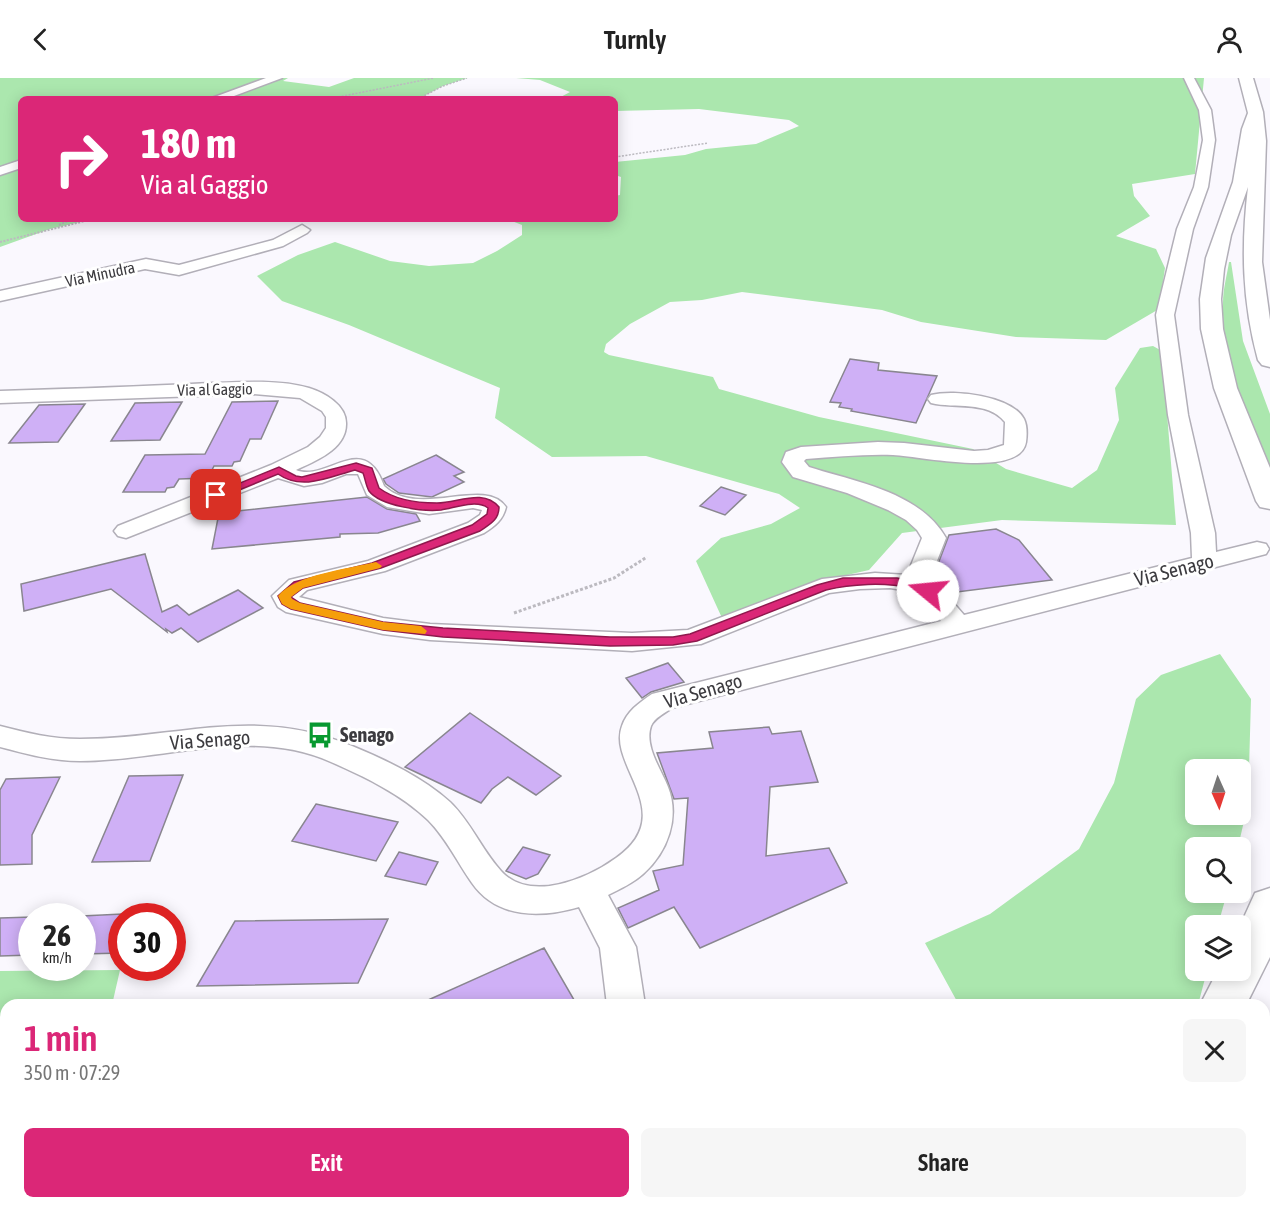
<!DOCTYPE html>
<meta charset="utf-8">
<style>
:root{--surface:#fff;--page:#f6f6f6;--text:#222;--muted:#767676;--accent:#db2777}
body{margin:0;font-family:"Asap Condensed",sans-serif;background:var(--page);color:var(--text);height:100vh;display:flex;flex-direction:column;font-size:22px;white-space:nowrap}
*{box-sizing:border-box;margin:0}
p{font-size:20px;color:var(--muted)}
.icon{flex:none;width:33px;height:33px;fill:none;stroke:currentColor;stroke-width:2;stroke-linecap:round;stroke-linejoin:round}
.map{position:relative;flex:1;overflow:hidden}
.panel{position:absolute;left:0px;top:921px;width:1270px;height:210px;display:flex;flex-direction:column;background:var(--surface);border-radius:18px 18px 0 0;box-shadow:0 3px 15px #0003}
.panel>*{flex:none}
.guide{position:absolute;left:18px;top:18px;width:600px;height:126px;border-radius:9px;box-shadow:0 3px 15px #0003;background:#db2777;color:#fff;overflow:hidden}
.needle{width:39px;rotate:177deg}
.controls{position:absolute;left:1185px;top:681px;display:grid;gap:12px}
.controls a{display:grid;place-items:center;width:66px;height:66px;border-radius:9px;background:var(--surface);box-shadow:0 3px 15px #0003;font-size:30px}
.speed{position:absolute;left:18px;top:825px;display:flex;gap:12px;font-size:30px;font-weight:700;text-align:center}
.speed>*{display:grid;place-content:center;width:78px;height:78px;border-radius:50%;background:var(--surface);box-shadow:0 3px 15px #0003;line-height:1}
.speed small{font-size:15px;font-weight:400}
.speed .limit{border:9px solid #d22;background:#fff;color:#111}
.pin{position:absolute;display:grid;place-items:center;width:51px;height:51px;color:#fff;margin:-26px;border-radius:12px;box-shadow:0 3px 9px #0006}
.me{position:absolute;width:66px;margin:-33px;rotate:287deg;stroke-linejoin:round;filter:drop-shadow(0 0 4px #0008)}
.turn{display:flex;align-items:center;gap:21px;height:126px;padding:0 24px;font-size:27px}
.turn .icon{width:78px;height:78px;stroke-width:2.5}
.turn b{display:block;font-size:42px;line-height:51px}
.round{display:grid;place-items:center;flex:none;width:63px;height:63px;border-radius:9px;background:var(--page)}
.overview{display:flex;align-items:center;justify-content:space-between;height:102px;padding:0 24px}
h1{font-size:36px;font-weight:600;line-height:45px;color:var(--accent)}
.primary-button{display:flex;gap:12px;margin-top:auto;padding:12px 24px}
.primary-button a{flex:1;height:69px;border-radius:9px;background:var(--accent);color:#fff;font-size:24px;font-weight:600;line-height:69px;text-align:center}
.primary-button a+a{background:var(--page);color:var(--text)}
header{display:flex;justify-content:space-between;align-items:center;height:78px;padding:0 24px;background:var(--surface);font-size:27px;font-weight:600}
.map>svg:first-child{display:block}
.green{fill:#abe7ae;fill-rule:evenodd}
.building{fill:#cfb0f6;stroke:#89868f;stroke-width:1.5}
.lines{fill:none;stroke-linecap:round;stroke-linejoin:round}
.minor-casing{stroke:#b2afb8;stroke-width:3}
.highway-casing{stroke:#b2afb8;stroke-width:3}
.path-far2{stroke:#bcbac0;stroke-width:1.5;stroke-dasharray:2 1.5;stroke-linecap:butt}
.path-far1{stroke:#bcbac0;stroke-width:2;stroke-dasharray:2 1.5;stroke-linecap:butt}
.path{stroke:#bcbac0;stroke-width:3;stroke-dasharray:3 2;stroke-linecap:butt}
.minor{fill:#fff;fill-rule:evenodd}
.highway{fill:#fff;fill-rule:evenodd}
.route{fill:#db2777;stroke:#8e194d;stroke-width:1.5}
.slow{fill:#f59e0b}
.labels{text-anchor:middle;stroke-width:6;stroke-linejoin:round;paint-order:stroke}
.far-street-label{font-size:16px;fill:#3c3b3f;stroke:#fff}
.street-label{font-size:20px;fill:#3c3b3f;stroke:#fff}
.poi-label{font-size:20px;font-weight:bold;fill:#3c3b3f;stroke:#fff;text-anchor:start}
</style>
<header><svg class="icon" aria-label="back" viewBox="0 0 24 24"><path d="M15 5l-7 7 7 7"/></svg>Turnly<svg class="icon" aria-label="person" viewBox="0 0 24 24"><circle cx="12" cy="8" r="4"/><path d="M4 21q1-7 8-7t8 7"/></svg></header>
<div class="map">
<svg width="1270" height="1131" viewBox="0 0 1270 1131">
<rect width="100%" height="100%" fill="#faf8fe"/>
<path class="green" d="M0 0H288L283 3 329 9 354 0H467L443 8 418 21H21V141H93L50 151 0 169Z
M516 0H1204L1195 96 1132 106 1134 118 1150 138 1116 158 1156 171 1165 190 1159 231 1106 262 1016 259 921 244 882 232 742 214 702 222 670 224 630 246 606 266 604 274 609 277 713 299 719 311 819 339 973 371 1006 391 1072 410 1097 392 1119 342 1115 310 1140 270 1153 268 1162 273 1176 447 1002 442 902 455 869 492 834 500 722 540 696 483 721 460 771 446 800 430 779 416 646 378 552 379 495 340 500 310 349 247 282 223 257 198 298 177 335 164 390 183 429 188 473 185 497 173 522 157V147L507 141H615V118L620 117 621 99 615 97V84L685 77 706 71 756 66 799 48 789 42 699 31 615 33V21H557L570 14 540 2Z
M1229 184H1231L1243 263 1270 336V392C1248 339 1221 283 1223 225 1223 211 1227 197 1229 184Z
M1220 576 1251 621 1248 726 1238 769 1196 770V814L1227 815 1218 847 1196 848V892L1207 893 1198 927H959L925 865 990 836 1079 771 1114 705 1136 621 1161 597ZM1196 692H1240V736H1196Z
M120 892 112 927H6V1125H100V1131H0V893Z
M730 1125H1093L1089 1131H722Z"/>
<path class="building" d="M850 281 879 285 878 292 937 298 916 345 851 333 852 331 839 329 841 325 830 324Z
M278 323 261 361H250L240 383 234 384 232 388H214L208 400 179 401 174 409 167 410 165 414H123L145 377 205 376 232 324Z
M182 324 160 362 111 363 135 325Z
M85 326 58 364 9 365 39 327Z
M436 377 464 394 454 398 464 404 432 419 399 415 386 406 383 401Z
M721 409 746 417 725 437 700 428Z
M367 419 387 431 416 436 420 443 378 455 340 456V459L212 471 219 435Z
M996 451 1019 462 1052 502 949 515 935 494 949 457Z
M145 476 162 534 177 527 189 537 238 512 263 530 198 564 181 550 172 555 166 551 167 554 111 511 24 533 21 506Z
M668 585 684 604 651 614 642 620 626 600Z
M470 635 561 698 536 717 508 699 492 711 481 725 405 689Z
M769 649 772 656 801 653 818 704 770 709 766 778 829 770 847 805 700 870 674 829 628 850 618 830 659 812 653 793 683 787 688 720 674 721 657 675 713 670 709 654Z
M183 697 150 783 92 784 129 698Z
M60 699 32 757V786L0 787V712L6 701Z
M316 726 398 744 376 783 292 763Z
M523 769 550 777 538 796 526 801 506 793Z
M399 774 438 784 426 807 385 798Z
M122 836V875L82 876V838Z
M32 839V877L0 878V840Z
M388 841 358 905 197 908 235 843Z
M544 870 577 927H417Z"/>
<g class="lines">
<g class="minor-casing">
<path id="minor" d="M266 0H282L226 21H209Z
M1184 0H1194L1211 32 1215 62 1208 109 1193 151 1174 237 1188 337 1215 455 1216 474 1257 464 1266 466 1269 471 1266 476 672 630C665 635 654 640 651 648 644 668 661 691 668 709 680 739 668 774 643 796 633 805 620 811 608 817L636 869 645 927H607L600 870 579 829C541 840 497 841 472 805 457 784 447 761 428 742 401 716 365 699 331 684 251 648 163 683 80 683 52 683 27 676 0 669V648C27 655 52 661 80 661 178 661 254 627 352 668 386 682 422 699 450 724 471 744 481 771 501 793 530 825 587 801 616 780 680 735 607 688 622 648 627 633 639 625 652 616L941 543 922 521 909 513 890 510 860 511 829 515 701 566 632 573 430 562 383 556 286 534 278 529 272 518 289 502 368 483 468 445 480 437 482 432 473 430 429 436 387 429 367 417 358 396H346L322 405 304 408 278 400 126 460 118 458 114 453 118 448 271 387 308 369 320 359 326 350V339L322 333 300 320 254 316 0 325V313C64 311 127 309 191 306 228 305 274 300 309 310 325 315 346 327 346 345 347 371 315 383 296 392 326 405 364 351 384 408 419 441 484 398 506 429 503 442 495 448 484 455L385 493 307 512 299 519 383 540 430 546 632 555 688 552 822 501 875 495 907 497 922 460 917 452 906 442 888 432 847 415 793 399 782 384 786 374 801 369 878 364 904 365 974 373 988 372 1004 367 1005 344C987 322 955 331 931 325L928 321 931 317C954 311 1012 318 1024 341 1027 347 1027 357 1026 364 1020 401 919 378 893 377 864 376 835 379 806 381L804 383 809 389C856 404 920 414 946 460L929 503 944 514 964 537 1192 480 1191 455 1168 337 1156 237 1177 151 1194 109 1203 62 1199 32Z
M21 82V90L0 97V89Z
M302 147 310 152 307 155 283 168 179 197 145 191 0 223V213L146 181 179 187 273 162Z
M665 1125H709L710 1131H666Z"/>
</g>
<g class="highway-casing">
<path id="highway" d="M1239 0H1253L1263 34 1266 63 1262 184 1270 242V289L1262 287 1258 282C1242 223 1241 169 1248 109L1231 157 1224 191 1221 221 1223 251 1237 310 1270 390V431L1260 429 1256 423 1214 310 1201 251 1200 221 1206 180 1233 104 1242 51 1248 35Z
M1270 810V879L1246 927H1200L1218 892H1240V848L1255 815Z
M1270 969V1032L1264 1034V971Z
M1097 1125H1150L1148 1131H1095Z
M1204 1125H1256L1254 1131H1202Z"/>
</g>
<path class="path-far2" d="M328 21 434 0
M418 21 443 8 467 0
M615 79 708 65"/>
<path class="path-far1" d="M319 142 334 141
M59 147 72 141
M0 164 93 141"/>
<path class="path" d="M514 535 614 500 647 479"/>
<use href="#minor" class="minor"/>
<use href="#highway" class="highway"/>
</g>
<path class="route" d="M356 385 372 390 379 410C395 422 417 425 437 425 458 425 483 410 499 429 499 442 490 446 480 453L381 490 303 510 291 519 300 525 383 544 443 550 610 559H673L690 556 817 507 843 500H897L920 504 934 513 928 517C921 515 916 511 910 510 885 504 851 506 826 512L697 563 673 567 610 568 443 559 383 552 291 531 282 526 278 518 294 504 372 485 472 447 487 436 488 430C476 421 455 430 441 432 424 434 380 428 369 413 366 408 365 400 363 395L355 392C329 399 302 413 278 396L220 420 216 421 211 417 279 389 296 398 302 399Z"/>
<path class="slow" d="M376 484 382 488 380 490 303 510 291 519 292 521 300 525 383 544 421 548 427 553 425 556 383 552 291 531 282 526 278 518C296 496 348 491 376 484Z"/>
<defs>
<g id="bus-bare" transform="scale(2.07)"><path d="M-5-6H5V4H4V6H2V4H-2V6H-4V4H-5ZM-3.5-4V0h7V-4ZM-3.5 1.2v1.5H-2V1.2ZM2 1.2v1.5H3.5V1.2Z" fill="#089930" stroke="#fff" stroke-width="2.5" paint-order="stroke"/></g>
</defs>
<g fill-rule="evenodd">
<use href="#bus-bare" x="320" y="657"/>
</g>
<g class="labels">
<g class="far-street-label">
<text transform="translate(100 196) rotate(-12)" y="6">Via Minudra</text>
<text transform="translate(215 311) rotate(-1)" y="6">Via al Gaggio</text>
</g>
<g class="street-label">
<text transform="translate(1174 492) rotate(-14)" y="7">Via Senago</text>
<text transform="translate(703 613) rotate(-16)" y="7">Via Senago</text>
<text transform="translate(210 662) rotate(-4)" y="7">Via Senago</text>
</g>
<g class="poi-label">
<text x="340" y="664">Senago</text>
</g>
</g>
</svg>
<div class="controls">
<a><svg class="needle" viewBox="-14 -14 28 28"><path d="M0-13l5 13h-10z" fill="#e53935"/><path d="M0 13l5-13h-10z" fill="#767676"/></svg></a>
<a><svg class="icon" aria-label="search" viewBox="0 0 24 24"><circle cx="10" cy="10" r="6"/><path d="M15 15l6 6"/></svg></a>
<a><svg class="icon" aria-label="layers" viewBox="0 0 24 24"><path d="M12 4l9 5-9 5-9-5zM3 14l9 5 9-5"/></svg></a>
</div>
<div class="speed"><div>26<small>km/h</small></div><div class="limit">30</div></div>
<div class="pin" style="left:216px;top:417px;background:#d93025"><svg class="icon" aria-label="arrive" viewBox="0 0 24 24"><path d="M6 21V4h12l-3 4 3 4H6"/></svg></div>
<svg class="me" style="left:928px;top:513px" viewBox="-20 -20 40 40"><circle r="19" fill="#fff"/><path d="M0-13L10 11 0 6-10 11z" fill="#db2777"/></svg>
<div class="guide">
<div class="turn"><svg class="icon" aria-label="right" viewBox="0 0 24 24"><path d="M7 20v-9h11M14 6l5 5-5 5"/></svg><div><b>180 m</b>Via al Gaggio</div></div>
</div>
<section class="panel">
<div class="overview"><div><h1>1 min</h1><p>350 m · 07:29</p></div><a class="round"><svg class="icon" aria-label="close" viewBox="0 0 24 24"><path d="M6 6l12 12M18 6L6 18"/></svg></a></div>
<div class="primary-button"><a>Exit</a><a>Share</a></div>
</section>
</div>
